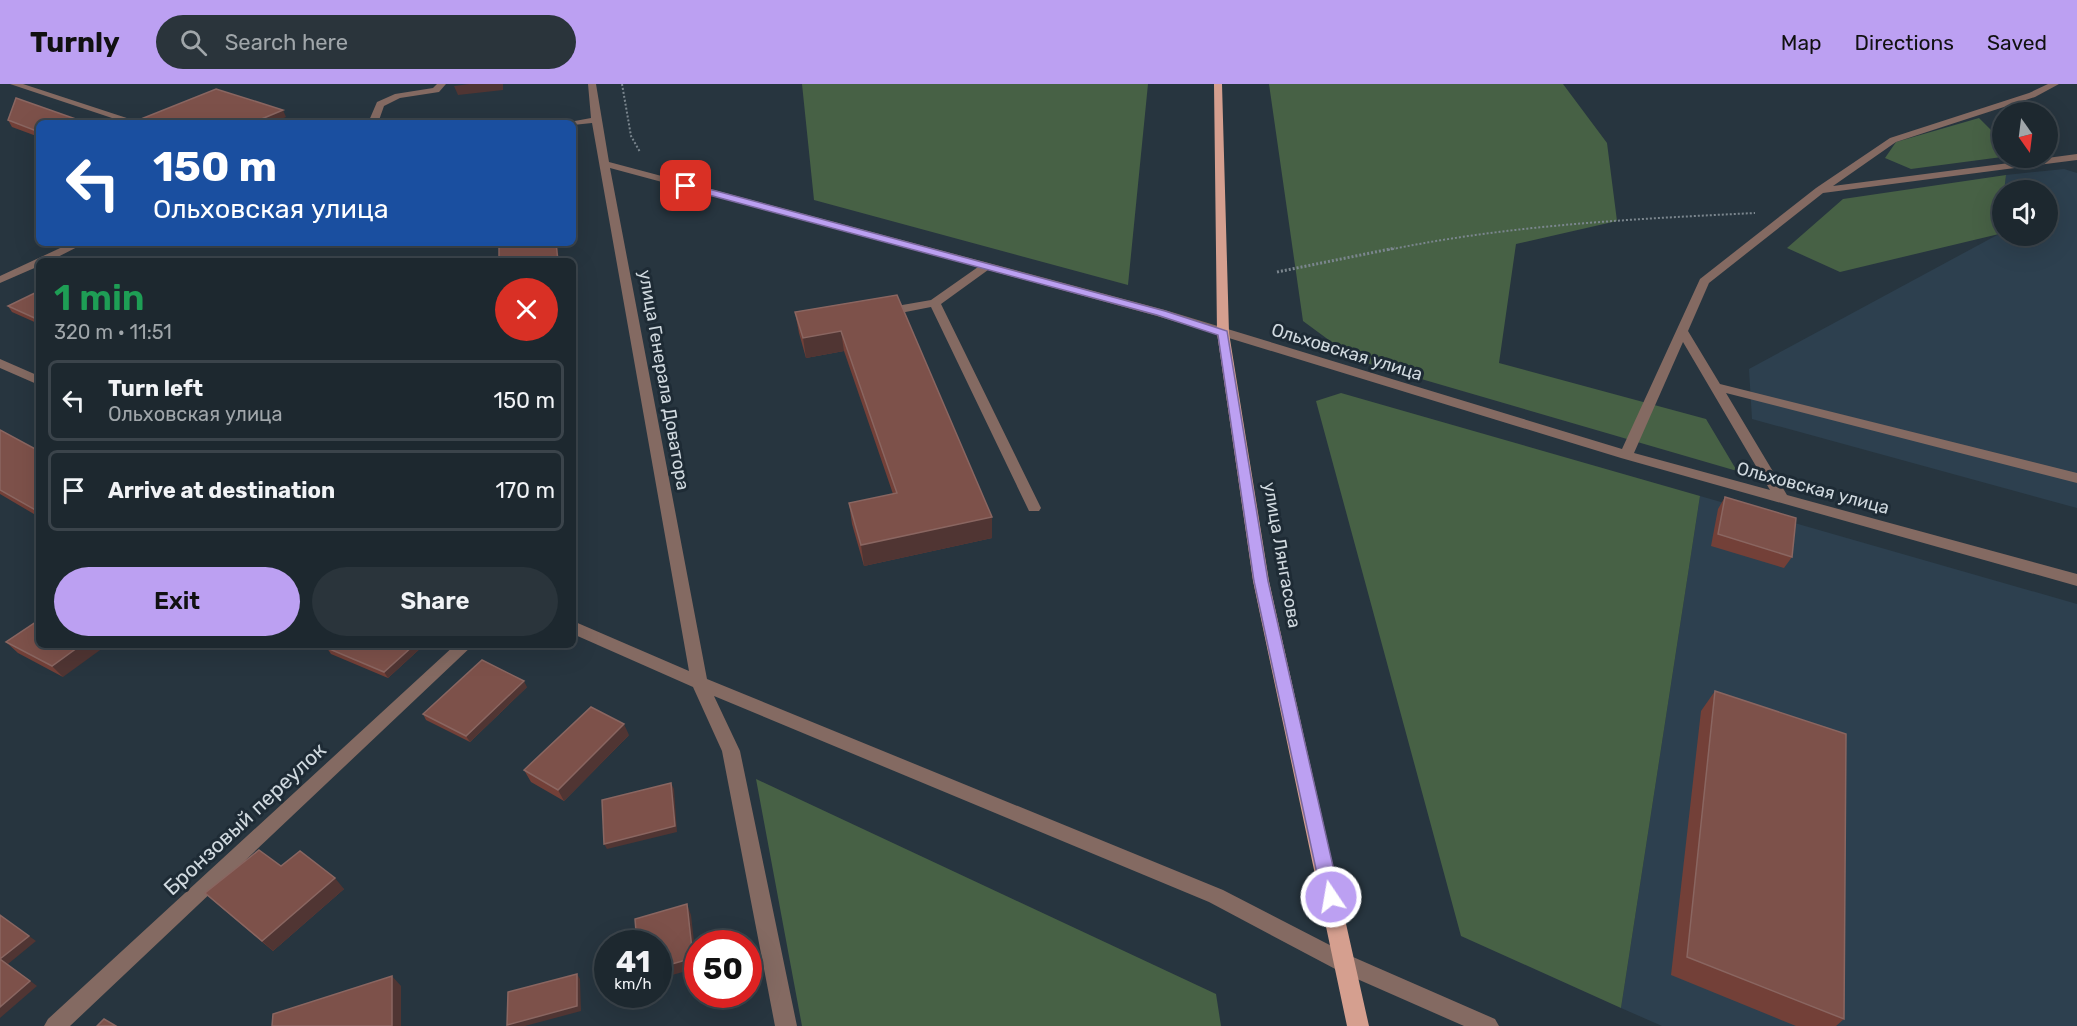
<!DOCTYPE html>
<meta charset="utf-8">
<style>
:root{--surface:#1d282f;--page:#2a343b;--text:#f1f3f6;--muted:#a0a6aa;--line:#3b444b;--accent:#bca0f2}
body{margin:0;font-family:Rubik,sans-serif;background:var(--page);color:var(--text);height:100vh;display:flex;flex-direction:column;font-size:22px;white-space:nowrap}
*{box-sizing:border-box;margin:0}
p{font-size:20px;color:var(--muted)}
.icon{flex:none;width:33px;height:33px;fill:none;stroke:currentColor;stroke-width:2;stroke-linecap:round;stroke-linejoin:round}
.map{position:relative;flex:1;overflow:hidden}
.panel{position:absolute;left:36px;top:174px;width:540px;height:390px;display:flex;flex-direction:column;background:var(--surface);border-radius:9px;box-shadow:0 6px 24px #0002,0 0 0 2px var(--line)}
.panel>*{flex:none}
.guide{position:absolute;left:36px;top:36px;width:540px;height:126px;border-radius:9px;box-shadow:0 6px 24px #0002,0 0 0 2px var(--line);background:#1a4fa0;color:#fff;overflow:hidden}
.needle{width:39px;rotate:166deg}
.buttons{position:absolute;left:1992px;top:18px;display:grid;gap:12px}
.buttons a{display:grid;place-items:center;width:66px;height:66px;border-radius:50%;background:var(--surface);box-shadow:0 6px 24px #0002,0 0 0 2px var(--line);font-size:30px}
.speed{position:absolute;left:594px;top:846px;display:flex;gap:12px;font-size:30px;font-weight:700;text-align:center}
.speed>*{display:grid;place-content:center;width:78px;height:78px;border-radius:50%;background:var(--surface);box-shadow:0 6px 24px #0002,0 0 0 2px var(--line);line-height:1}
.speed small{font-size:15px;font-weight:400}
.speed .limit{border:9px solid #d22;background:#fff;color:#111}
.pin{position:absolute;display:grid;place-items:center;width:51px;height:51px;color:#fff;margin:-26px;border-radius:12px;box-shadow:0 3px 9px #0006}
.me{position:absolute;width:66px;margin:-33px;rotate:348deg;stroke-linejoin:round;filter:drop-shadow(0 0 4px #0008)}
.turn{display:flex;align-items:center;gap:21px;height:126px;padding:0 18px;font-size:27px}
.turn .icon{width:78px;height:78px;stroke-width:2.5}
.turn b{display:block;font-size:42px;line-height:51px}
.round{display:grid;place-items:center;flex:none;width:63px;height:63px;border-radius:32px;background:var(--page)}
.overview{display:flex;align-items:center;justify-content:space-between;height:102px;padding:0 18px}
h1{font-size:36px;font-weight:600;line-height:45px;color:#1e9e55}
.button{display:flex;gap:12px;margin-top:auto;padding:12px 18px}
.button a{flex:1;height:69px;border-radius:36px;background:var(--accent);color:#111;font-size:24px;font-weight:600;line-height:69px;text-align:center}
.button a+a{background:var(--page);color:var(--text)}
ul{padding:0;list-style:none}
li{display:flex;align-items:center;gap:18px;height:81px;margin:0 12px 9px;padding:0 6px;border:3px solid var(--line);border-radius:9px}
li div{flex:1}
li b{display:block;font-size:22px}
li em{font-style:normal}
header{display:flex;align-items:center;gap:36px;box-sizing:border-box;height:84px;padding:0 30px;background:var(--accent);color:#111}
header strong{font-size:28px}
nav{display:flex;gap:33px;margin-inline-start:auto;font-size:21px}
.search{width:420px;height:54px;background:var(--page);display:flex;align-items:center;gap:15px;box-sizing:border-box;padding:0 21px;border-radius:33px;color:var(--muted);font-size:22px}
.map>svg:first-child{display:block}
.built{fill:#2d404f}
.green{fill:#476145}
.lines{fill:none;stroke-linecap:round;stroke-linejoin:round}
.path-far1{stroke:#7b868e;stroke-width:2;stroke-dasharray:2 2;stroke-linecap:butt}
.path{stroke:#7b868e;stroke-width:3;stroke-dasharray:2 2;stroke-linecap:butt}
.minor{fill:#846a62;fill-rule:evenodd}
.major{fill:#d59f8f;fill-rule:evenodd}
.wall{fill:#734038}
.shaded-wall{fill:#503533}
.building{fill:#7d514a;stroke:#8a6661;stroke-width:1.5}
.route{fill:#bca0f2;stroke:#7a689d;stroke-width:1.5}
.labels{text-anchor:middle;stroke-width:6;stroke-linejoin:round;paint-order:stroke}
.street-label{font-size:18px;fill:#d0d9df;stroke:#1e2b35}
.near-street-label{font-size:21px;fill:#d0d9df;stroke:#1e2b35}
</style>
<header>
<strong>Turnly</strong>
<div class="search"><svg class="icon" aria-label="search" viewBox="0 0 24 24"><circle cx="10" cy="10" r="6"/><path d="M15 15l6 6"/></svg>Search here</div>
<nav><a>Map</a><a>Directions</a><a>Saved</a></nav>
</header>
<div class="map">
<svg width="2077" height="942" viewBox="0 0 2077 942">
<rect width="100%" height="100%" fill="#27353f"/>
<path class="built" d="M2064 85 2077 89V424L1752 335 1749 285 1999 150 2002 122V152H2048V106H2004L2006 91Z
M1700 412 2077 520V942H1662L1621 924Z"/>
<path class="green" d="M802 0H1148L1128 201 814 116Z
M1269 0H1563L1607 59 1617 137 1516 160 1499 279 1706 335 1737 387 1356 276 1303 237Z
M1979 34 2002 57V73L1911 85 1885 74 1896 58Z
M2006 91 1999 150 1840 188 1787 164 1843 115Z
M1341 309 1700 412 1621 924 1461 852 1316 317Z
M756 695 1216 910 1221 942H802Z"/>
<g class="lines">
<path class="path-far1" d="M622 0 631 52 640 68
M1388 166C1509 141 1632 135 1755 129"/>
<path class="path" d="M1277 188 1395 164"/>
<path class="minor" d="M10 0H23L142 39H127Z
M437 0H446L439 8 400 14 384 22 378 39H368L377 18 395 10 433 4Z
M588 0H596L609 78 1165 226 1622 365 1700 195 1816 104 1890 54 2029 9 2048 0H2059L2035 13 1896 58 1833 102 2077 70V76L1823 109 1709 199 1688 247 1720 300 2077 389V399L1726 309 1787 411 2077 490V502L1621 374 1157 232 988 186 941 220 1041 424 1039 427H1029L931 223 885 232 879 228 885 224 931 216 978 183 610 84 707 595 1223 806 1353 873 1495 935 1499 942H1464L1339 887 1209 818 714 612 740 667 797 942H775L722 667 693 603 573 550V537L689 587 592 39 573 41V39H564L591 34ZM1683 258 1770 406 1634 369Z
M71 159H85L50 177H39V182L0 199V192Z
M0 275 39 292V301L0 284Z
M455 561H473L70 942H44L48 935Z"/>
<path class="major" d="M1214 0H1222L1229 249 1269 497 1369 942H1347L1253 497 1217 249Z"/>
</g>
<path class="wall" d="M8 36 39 39V53L12 43Z
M39 207V240L12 228 8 222Z
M897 211 992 454 864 482 852 440 849 419 893 410 844 267 806 274 799 249 795 228Z
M0 346 39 367V433L0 410Z
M1725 413 1792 473 1784 484 1711 462 1718 425Z
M39 536 63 593 18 569 6 558Z
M330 561H424L388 594 331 570 327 564Z
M527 603 470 658 426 636 423 630Z
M1715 607 1844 935 1836 942H1796L1671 891 1701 627Z
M629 651 564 717 531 698 524 686Z
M281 782 344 805 273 867 216 819 205 809Z"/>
<path class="shaded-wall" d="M469 0H503V6L458 11 454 2Z
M283 26 286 33 272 39H252Z
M556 159H557L559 177H558Z
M529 174 530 177H510Z
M573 217 577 271 573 275Z
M841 247 844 267 806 274 803 254Z
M992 433V454L864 482 861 461Z
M81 561H107L63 593 52 582Z
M414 561H424L388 594 384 588Z
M524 597 527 603 470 658 466 652Z
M624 640 629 651 564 717 558 706Z
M671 699 674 705 677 748 607 765 604 760Z
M335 794 344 805 273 867 262 857Z
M687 820 691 831 697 884 658 895V884Z
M29 852 36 857 8 880 37 902 0 934V875Z
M577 890 580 895 581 927 525 942H507V941Z
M392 892 401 902V942H392Z"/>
<path class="building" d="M216 5 283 26 252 39H231L228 38 226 39H131Z
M16 14 87 39H39V48L8 36Z
M499 159H556L558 177H529V174L510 177H499Z
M39 207V236L8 222Z
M897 211 992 433 861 461 849 419 897 409 841 247 803 254 795 228Z
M573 239 575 265 573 266Z
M0 346 39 367V428L0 406Z
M1725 413 1796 434 1792 473 1718 450Z
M39 536V561H81L52 582 6 558Z
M330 561H414L384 588 327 564Z
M482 576 524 597 466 652 423 630Z
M1715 607 1846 650 1844 935 1687 873Z
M591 623 624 640 558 706 524 686Z
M671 699 675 742 604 760 602 716Z
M259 766 281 782 300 767 335 794 262 857 205 809Z
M687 820 693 874 658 884V860H637L635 835Z
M0 831 29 852 0 875 30 897 0 923Z
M577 890V922L507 941 508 908Z
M392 892V942H272L273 930Z
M104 935 116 942H97Z"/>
<path class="route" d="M686 99 1165 227 1227 247 1268 497 1340 813 1337 819 1331 821 1325 819 1322 813 1254 497 1218 251 1157 231 683 104 682 102Z"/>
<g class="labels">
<g class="street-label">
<text transform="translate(1347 268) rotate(17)" y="6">Ольховская улица</text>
<text transform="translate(664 296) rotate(80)" y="6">улица Генерала Доватора</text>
<text transform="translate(1813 404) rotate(15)" y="6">Ольховская улица</text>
<text transform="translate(1282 471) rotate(80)" y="6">улица Лянгасова</text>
</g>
<g class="near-street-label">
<text transform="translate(245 735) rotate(-43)" y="7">Бронзовый переулок</text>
</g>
</g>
</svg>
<div class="buttons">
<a><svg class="needle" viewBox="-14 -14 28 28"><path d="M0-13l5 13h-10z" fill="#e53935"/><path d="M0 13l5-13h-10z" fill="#a0a6aa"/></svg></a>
<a><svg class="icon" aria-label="sound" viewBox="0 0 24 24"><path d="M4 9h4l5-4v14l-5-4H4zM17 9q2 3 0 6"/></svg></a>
</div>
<div class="speed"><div>41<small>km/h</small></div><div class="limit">50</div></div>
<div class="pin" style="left:686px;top:102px;background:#d93025"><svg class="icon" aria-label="arrive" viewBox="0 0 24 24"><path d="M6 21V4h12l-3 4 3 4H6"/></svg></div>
<svg class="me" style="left:1331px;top:813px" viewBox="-20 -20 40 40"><circle r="17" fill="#bca0f2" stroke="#fff" stroke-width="3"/><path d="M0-11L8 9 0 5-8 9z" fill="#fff"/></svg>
<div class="guide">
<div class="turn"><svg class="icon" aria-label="left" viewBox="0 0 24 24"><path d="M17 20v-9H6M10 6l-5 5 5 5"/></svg><div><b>150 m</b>Ольховская улица</div></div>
</div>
<section class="panel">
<div class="overview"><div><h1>1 min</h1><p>320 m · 11:51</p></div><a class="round" style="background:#d93025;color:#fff"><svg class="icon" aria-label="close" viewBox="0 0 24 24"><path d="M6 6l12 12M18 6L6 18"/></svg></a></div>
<ul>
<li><svg class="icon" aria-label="left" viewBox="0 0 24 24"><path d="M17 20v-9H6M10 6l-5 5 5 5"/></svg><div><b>Turn left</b><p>Ольховская улица</p></div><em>150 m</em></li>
<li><svg class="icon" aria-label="arrive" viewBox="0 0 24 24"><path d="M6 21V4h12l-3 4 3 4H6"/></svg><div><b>Arrive at destination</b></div><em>170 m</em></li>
</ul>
<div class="button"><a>Exit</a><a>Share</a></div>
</section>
</div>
